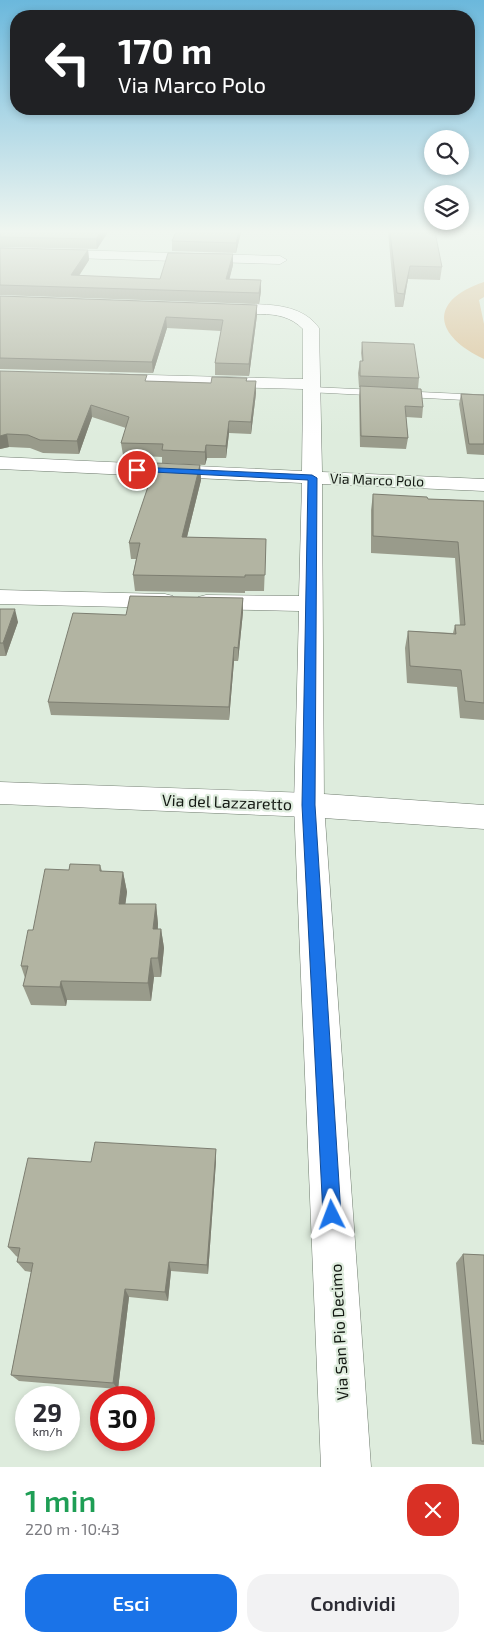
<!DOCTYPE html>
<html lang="it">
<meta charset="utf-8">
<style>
:root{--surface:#fff;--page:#f2f2f3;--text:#2b2b33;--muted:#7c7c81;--accent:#1a73e8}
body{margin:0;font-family:"Exo 2",sans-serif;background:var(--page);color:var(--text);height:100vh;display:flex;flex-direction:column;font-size:19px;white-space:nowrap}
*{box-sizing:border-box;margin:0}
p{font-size:16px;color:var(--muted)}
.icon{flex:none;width:28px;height:28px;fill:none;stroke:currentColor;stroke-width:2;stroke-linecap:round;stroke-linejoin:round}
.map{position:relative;height:1467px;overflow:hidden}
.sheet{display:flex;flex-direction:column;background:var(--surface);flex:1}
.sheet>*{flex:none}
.top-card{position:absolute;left:10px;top:10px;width:465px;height:105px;border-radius:20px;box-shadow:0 2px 8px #0003;background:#202124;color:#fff;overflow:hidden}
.controls{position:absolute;left:424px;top:130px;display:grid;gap:10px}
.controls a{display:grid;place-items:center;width:45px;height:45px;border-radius:50%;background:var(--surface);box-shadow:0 2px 8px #0003;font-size:25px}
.speed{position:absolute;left:15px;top:1386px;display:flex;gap:10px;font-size:25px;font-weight:700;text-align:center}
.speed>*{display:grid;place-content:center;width:65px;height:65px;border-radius:50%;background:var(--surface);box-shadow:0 2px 8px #0003;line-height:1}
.speed small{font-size:12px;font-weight:400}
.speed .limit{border:8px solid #d22;background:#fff;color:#111}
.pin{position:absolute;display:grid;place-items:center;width:42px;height:42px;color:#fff;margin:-21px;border:2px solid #fff;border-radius:50%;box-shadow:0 1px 5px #0007}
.me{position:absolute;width:55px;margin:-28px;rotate:357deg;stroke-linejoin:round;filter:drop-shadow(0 0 4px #0008)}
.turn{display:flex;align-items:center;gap:18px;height:105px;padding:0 25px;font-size:22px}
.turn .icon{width:65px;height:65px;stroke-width:2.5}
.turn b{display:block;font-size:35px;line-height:42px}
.round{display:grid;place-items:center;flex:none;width:52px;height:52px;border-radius:20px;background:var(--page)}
.head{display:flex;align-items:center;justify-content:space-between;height:85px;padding:0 25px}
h1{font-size:30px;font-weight:600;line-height:38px;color:#1e9e55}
.cta{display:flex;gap:10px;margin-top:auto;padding:10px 25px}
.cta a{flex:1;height:58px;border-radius:20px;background:var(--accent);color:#fff;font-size:20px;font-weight:600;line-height:58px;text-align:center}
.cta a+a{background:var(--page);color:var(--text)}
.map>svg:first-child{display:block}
.green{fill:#dbc095}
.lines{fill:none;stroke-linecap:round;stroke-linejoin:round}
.service-casing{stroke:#707c6f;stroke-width:1}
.minor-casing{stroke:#707c6f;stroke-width:1}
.tertiary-casing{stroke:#707c6f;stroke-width:1}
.service{fill:#fff;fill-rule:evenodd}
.minor{fill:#fff;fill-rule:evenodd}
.tertiary{fill:#fff;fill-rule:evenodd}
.wall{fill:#999b8b}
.shaded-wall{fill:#7d7e71}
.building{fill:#b2b4a2;stroke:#7d7e71}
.route{fill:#1a73e8;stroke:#114b97}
.labels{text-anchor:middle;stroke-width:4.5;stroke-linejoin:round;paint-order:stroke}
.far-street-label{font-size:14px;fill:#131812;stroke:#deecdd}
.street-label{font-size:16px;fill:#131812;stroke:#deecdd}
</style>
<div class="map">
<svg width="484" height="1467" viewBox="0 0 484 1467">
<rect width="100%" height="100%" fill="#deecdd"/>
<path class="green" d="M484 282V297L479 300 484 324V359C435 336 427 301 484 282Z"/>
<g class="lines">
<g class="service-casing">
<path id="service" d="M312 387 484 395V401L308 392 307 390 308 388Z"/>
</g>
<g class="minor-casing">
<path id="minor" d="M0 248 280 256 287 260 280 264 0 256Z
M220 305C251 305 298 298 319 328L322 472 484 479V491L322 484 324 805 371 1467H321L294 805 299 611 206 609 198 607 194 602 198 597 206 595 299 596 302 483 0 469V457L302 471 303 389 111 384 105 383 103 379 105 375 111 374 303 379V329C278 304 245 320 215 312L213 309 215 306Z
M0 590 165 594 173 596 177 601 173 606 165 608 0 604Z"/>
</g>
<g class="tertiary-casing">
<path id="tertiary" d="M0 782 309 793 484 805V829L309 817 0 804Z"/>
</g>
<use href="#service" class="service"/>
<use href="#minor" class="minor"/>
<use href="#tertiary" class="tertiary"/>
</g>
<path class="wall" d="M0 232H108L97 249 0 247Z
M176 232H241L236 253 172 251V241Z
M388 232H421L442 267 440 280 408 279 403 307H395Z
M0 248 88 250 89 260 79 276 160 279 233 254V265L229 279 261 291 259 304 0 295Z
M0 296 257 305V315L249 376 215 375V363L221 331 167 328 153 373 0 369Z
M362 342 419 378 418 389 423 407 422 418 406 417 408 438 406 449 360 447 359 396 360 387H359L358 373 360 361H362L361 353Z
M0 371 148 381 211 383 247 378V381L256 393 251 434 229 433 226 458H207L205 465 162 463V457L123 455 121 443 126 428 92 417 79 454 43 453 30 448 9 447 0 449Z
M461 394 484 395V455L467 454 459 404Z
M200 465 201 480 187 537 266 539 264 591H245V593L135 591 133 575 136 559H131L129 543Z
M373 494 428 499 484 501V720L460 718 457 687 407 683 405 648 408 631 453 633 455 625H460L455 558 371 553V510Z
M243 598V612L238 661H234L229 720 51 715 48 702 126 615Z
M0 609 18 622 6 656H0Z
M100 865 102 871 123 872 127 892 125 904H156L158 924V929H161L164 948 161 977H154L151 1001 67 1000 66 1006 31 1005 23 986 25 978 21 966 33 930 69 870Z
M216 1149V1161L208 1274 171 1271 168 1301 129 1297 118 1389 19 1381 11 1375 31 1272 25 1271 17 1262 18 1257 16 1256 8 1247 91 1162Z
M463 1254 484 1255V1445L472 1444 456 1263Z"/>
<path class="shaded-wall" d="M101 232H108L97 249 96 239Z
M239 232H241L236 253V243Z
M88 250 89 260 72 286 71 275Z
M233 254V265L227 289 226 279Z
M410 266 408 279 403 307 404 294Z
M261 280V291L259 304V293Z
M257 305V315L249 376V364Z
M166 317 167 328 153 373 152 362Z
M256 381V393L251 434V422Z
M91 405 92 417 79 454 77 441Z
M229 421V433L226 458V446Z
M7 434 9 447 0 449V436Z
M206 445 207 458 205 465V452Z
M200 465 201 480 183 553 182 537Z
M243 598V612L238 661V648Z
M15 609 18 622 6 656 3 643Z
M234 647V661L229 720V707Z
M123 872 127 892 123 923 119 904Z
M156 904 158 924 156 948 153 929Z
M161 929 164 948 161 977 158 958Z
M151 958 154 977 151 1001 148 983Z
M61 981 67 1000 66 1006 60 987Z
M216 1149V1161L208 1274 207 1265Z
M169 1262 171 1271 168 1301 165 1292Z
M125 1289 129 1297 118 1389 113 1383Z"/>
<path class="building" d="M0 232H101L96 239 0 237Z
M176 232H239L236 243 172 241Z
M390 232H435L442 267 410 266 404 294 397 293Z
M0 248 88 250 71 275 160 279 168 253 233 254 226 279 261 280 259 293 0 285Z
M0 296 257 305 249 364 215 363 223 320 166 317 152 362 0 358Z
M362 342 414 344 419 378 360 376V361H363Z
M0 371 147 375 145 381 211 383 212 377 247 378 246 381H256L251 422 229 421 226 446 206 445 205 452 162 450 163 444 121 443 129 417 91 405 77 441 40 440 28 435 7 434 0 436Z
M360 386 421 389 423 407 405 406 408 438 361 436Z
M461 394 484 395V444H469Z
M156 463 200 465 182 537 266 539 265 575H245V577L133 575 140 543H129Z
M373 494 427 497 428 499 484 501V703L465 701 461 670 410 666 408 631 456 634 455 625H465L458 542 373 536Z
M130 596 243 598 238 648 234 647 229 707 48 702 73 613 126 615Z
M0 609H15L3 643H0Z
M70 864 100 865V871L123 872 119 904H156L153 929H161L158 958H151L148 983 61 981 60 987 23 986 28 966H21L28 930H33L45 869 69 870Z
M95 1142 216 1149 207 1265 169 1262 165 1292 125 1289 113 1383 11 1375 33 1263 17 1262 20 1248 8 1247 28 1158 91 1162Z
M463 1254 484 1255V1441H481Z"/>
<linearGradient id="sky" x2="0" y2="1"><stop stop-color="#6bb8dc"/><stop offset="0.53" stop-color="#f0f6f0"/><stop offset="1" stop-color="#f0f6f0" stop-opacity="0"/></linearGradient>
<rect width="484" height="437" fill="url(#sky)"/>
<path class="route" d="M137 467 312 475 317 478 315 805 341 1215 338 1222 332 1224 326 1222 323 1215 302 805 308 480 134 471V468Z"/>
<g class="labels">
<g class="far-street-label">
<text transform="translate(377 480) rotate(2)" y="5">Via Marco Polo</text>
</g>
<g class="street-label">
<text transform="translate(227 802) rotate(2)" y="6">Via del Lazzaretto</text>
<text transform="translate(339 1332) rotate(-93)" y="6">Via San Pio Decimo</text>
</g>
</g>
</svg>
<div class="controls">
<a><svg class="icon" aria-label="search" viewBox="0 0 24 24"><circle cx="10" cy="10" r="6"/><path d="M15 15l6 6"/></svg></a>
<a><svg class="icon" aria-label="layers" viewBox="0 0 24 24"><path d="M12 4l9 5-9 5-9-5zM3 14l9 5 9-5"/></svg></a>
</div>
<div class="speed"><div>29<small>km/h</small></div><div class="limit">30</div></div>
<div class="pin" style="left:137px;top:470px;background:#d93025"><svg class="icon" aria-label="arrive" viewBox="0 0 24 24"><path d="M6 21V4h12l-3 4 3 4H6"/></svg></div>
<svg class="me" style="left:332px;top:1215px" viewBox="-20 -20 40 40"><path d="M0-17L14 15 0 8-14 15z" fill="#1a73e8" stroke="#fff" stroke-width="4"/></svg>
<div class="top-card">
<div class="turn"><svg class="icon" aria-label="left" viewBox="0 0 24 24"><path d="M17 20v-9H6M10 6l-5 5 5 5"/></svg><div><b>170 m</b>Via Marco Polo</div></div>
</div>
</div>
<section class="sheet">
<div class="head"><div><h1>1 min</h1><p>220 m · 10:43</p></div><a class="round" style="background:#d93025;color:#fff"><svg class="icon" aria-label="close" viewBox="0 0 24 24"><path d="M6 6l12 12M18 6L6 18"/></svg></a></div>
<div class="cta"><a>Esci</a><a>Condividi</a></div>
</section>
